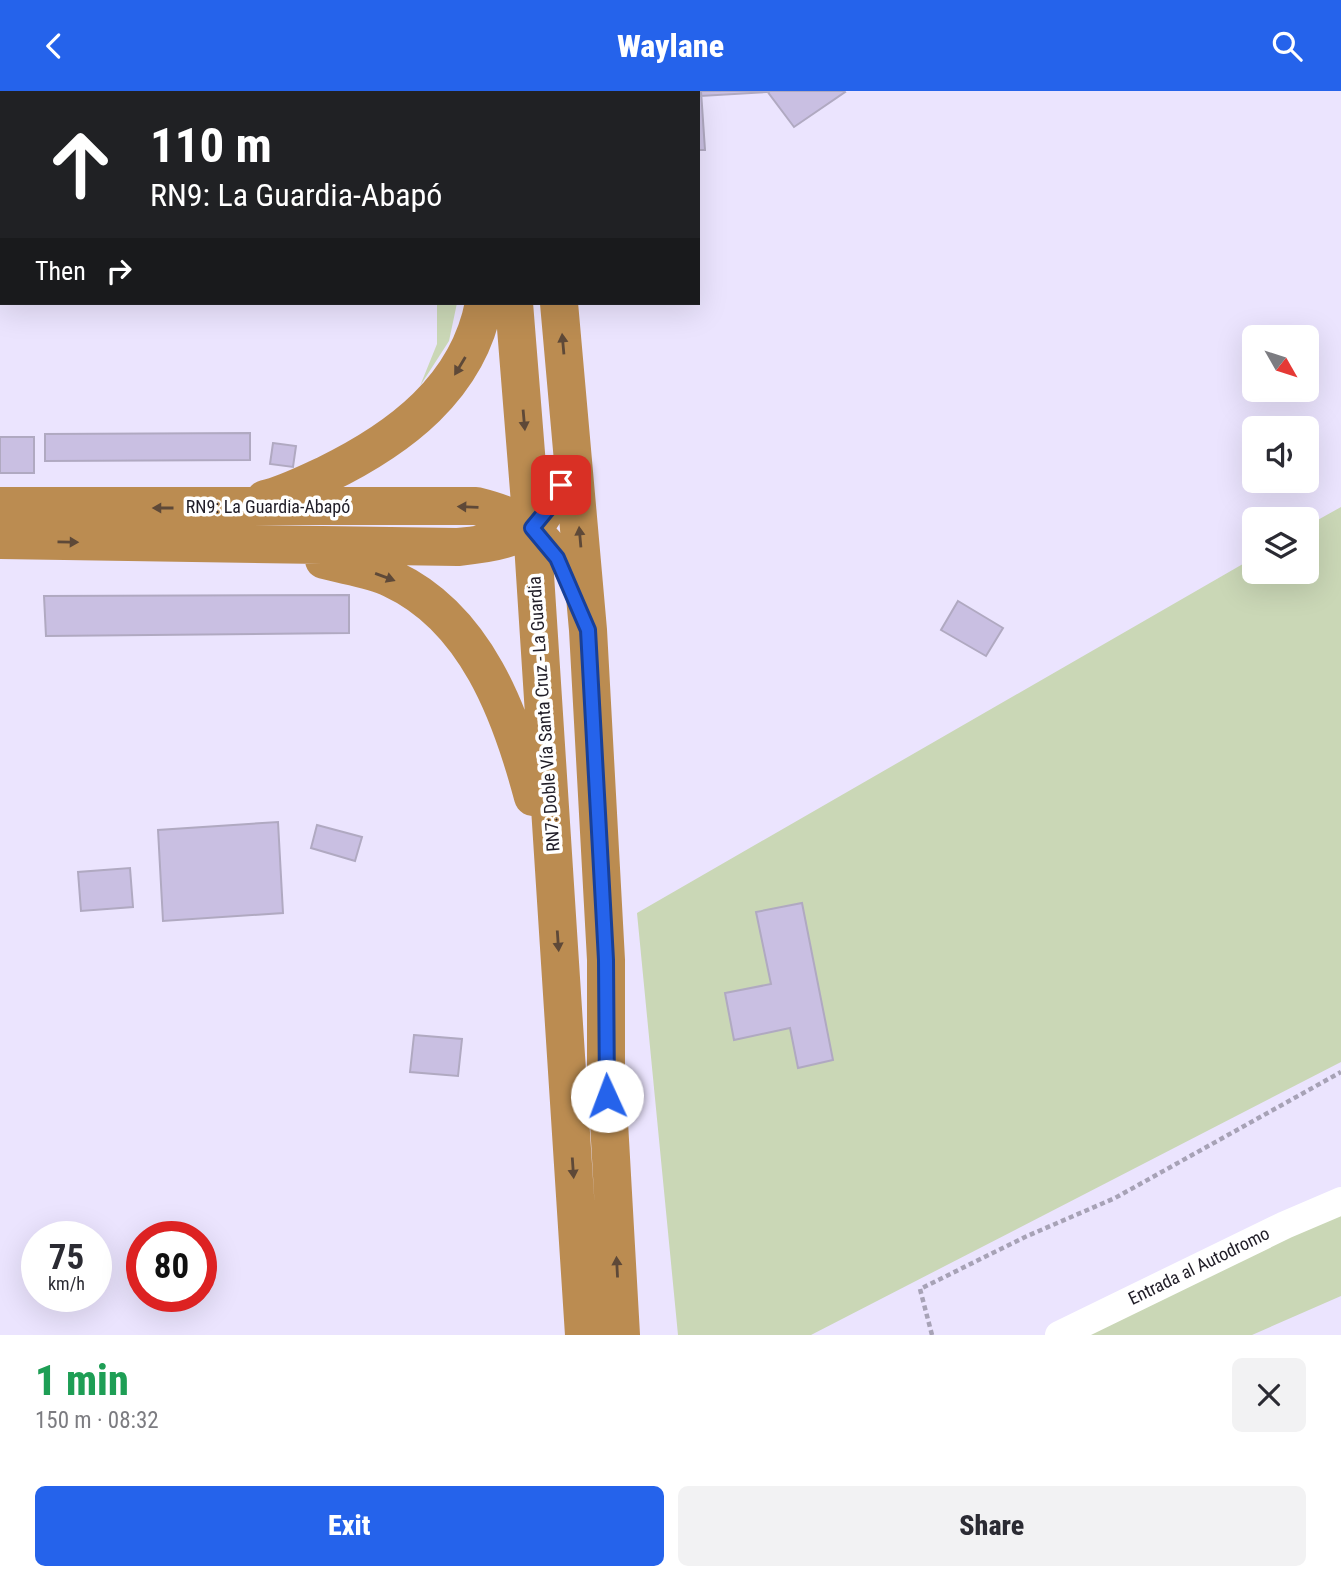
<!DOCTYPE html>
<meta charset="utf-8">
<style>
:root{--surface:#fff;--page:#f2f2f3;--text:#2b2b33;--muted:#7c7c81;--accent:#2563eb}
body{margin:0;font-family:"Roboto Condensed",sans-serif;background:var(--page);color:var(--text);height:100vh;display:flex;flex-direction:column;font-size:26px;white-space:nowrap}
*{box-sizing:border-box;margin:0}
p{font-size:23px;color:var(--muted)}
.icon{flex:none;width:38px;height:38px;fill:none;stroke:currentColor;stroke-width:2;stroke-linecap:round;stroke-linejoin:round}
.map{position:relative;height:1244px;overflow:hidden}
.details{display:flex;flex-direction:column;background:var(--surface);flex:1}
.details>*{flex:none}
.top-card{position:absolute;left:0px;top:0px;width:700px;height:214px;box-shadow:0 7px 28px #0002;background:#202124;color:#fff;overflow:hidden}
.needle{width:46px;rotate:129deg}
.buttons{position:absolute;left:1242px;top:234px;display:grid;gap:14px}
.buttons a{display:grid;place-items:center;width:77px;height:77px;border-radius:10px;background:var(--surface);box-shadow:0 7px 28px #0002;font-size:35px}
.speed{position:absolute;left:21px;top:1130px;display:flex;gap:14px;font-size:35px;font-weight:700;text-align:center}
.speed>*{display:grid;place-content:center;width:91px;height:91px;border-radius:50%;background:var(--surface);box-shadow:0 7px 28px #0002;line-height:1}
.speed small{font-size:18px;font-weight:400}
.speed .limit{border:10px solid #d22;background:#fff;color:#111}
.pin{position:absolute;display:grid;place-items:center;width:60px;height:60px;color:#fff;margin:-30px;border-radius:14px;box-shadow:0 4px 10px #0006}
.me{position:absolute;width:77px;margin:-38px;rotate:358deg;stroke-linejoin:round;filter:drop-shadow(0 0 5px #0008)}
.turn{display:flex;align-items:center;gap:24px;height:147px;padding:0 35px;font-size:32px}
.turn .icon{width:91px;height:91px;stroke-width:2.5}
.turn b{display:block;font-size:49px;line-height:60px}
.then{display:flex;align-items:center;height:66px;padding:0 35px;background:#0003;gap:14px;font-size:26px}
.round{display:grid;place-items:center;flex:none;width:74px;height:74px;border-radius:10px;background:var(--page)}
.head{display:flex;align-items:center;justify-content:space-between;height:119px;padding:0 35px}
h1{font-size:42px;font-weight:800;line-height:52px;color:#1e9e55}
.cta{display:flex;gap:14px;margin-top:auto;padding:14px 35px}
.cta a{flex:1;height:80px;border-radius:10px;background:var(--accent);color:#fff;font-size:28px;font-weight:800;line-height:80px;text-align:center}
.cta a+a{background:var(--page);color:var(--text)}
header{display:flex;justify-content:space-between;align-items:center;height:91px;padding:0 35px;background:var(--accent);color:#fff;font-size:32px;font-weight:800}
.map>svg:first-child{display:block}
.green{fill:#cad7b6}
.building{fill:#c9bfe2;stroke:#b0a9c1;stroke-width:2}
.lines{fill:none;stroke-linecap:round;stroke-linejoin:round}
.path{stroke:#a7a2b6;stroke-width:4.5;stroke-dasharray:5 3.5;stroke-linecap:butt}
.minor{stroke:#fff;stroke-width:28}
.highway{stroke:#bb8c51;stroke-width:38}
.oneway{fill:#5e4938}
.route-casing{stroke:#184099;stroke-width:18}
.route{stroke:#2563eb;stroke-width:12}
.labels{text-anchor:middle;stroke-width:7;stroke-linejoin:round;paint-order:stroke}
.street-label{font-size:18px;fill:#201d27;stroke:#fff}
</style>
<header><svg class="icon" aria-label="back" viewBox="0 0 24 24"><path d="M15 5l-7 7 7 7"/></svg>Waylane<svg class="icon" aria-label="search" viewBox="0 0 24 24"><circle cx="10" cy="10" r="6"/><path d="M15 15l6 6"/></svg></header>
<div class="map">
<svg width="1341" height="1244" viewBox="0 0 1341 1244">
<rect width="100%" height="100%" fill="#ebe4fe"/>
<path class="green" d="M437 212H457L449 250 420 295 437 253Z
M1341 416V971L811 1244H678L637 822 1255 466V481H1307V435Z
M1341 1120V1205L1252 1244H1080Z"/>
<path class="building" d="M616 0H701L705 59H698V2Z
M701 0H767L768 1 701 5Z
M767 0H844L845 1 794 36Z
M250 342V369L45 370V343Z
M0 346H34V382H0Z
M273 352 296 355 293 376 270 373Z
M349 504V542L46 545 44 505Z
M958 510 1003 537 986 565 941 539Z
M278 731 283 822 163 830 158 739Z
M317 734 362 746 355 770 311 757Z
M130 777 133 816 81 820 78 781Z
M802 812 833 969 798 977 790 937 734 949 725 902 771 893 756 821Z
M414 944 462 948 458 985 410 981Z"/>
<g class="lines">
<path class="path" d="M932 1244 920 1198 1025 1146 1115 1107 1341 981"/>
<path class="minor" d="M1059 1244 1285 1134 1341 1110"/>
<path class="highway" d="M498 0V2
M540 0V2
M514 212 532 437 584 1244
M559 212 588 539 606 869V978L621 1244
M265 408C286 403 305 393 325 384 399 348 468 297 484 212
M0 415H476C504 422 526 430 545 453
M0 449 458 456C488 453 522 449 542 425
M324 469C346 475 372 478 392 488 476 527 511 623 533 706"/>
</g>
<defs><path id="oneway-solid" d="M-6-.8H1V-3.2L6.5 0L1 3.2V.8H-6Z" transform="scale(1.75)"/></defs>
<g class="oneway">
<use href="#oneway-solid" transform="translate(563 253) rotate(-95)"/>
<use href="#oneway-solid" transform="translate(460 275) rotate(121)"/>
<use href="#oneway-solid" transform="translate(524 329) rotate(85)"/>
<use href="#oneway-solid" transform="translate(468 416) rotate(-178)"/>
<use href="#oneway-solid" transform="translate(163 417) rotate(-180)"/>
<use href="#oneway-solid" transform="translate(580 446) rotate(-95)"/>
<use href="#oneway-solid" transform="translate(68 451) rotate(1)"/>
<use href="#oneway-solid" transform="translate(385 486) rotate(20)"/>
<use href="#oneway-solid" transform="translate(558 850) rotate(86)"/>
<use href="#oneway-solid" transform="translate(573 1077) rotate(86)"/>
<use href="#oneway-solid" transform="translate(617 1176) rotate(-93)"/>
</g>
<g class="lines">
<g class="route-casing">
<path id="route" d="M561 394 551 414 532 437 557 467 588 539 606 869 607 1005"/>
</g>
<use href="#route" class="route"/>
</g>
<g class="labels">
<g class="street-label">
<text x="268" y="422">RN9: La Guardia-Abapó</text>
<text transform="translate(544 623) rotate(-94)" y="6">RN7: Doble Vía Santa Cruz - La Guardia</text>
<text transform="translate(1199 1175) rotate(-26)" y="6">Entrada al Autodromo</text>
</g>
</g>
</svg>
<div class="buttons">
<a><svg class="needle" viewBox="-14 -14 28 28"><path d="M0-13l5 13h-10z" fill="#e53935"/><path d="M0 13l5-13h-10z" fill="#7c7c81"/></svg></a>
<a><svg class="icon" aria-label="sound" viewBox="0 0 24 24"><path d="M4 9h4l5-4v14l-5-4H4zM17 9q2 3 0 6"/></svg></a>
<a><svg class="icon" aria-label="layers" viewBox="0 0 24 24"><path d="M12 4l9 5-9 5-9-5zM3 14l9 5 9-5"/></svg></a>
</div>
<div class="speed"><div>75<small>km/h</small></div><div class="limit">80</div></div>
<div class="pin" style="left:561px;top:394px;background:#d93025"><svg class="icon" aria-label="arrive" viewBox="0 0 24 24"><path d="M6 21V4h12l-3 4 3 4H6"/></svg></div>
<svg class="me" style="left:607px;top:1005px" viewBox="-20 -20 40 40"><circle r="19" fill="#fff"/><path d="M0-13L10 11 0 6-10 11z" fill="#2563eb"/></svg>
<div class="top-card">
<div class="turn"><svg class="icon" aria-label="ahead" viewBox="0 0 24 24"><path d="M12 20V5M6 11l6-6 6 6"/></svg><div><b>110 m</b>RN9: La Guardia-Abapó</div></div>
<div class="then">Then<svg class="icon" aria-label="right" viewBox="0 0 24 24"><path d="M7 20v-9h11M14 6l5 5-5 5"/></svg></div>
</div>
</div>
<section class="details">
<div class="head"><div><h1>1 min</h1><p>150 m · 08:32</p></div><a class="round"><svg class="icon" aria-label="close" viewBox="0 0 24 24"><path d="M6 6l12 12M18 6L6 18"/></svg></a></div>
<div class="cta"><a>Exit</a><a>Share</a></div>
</section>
